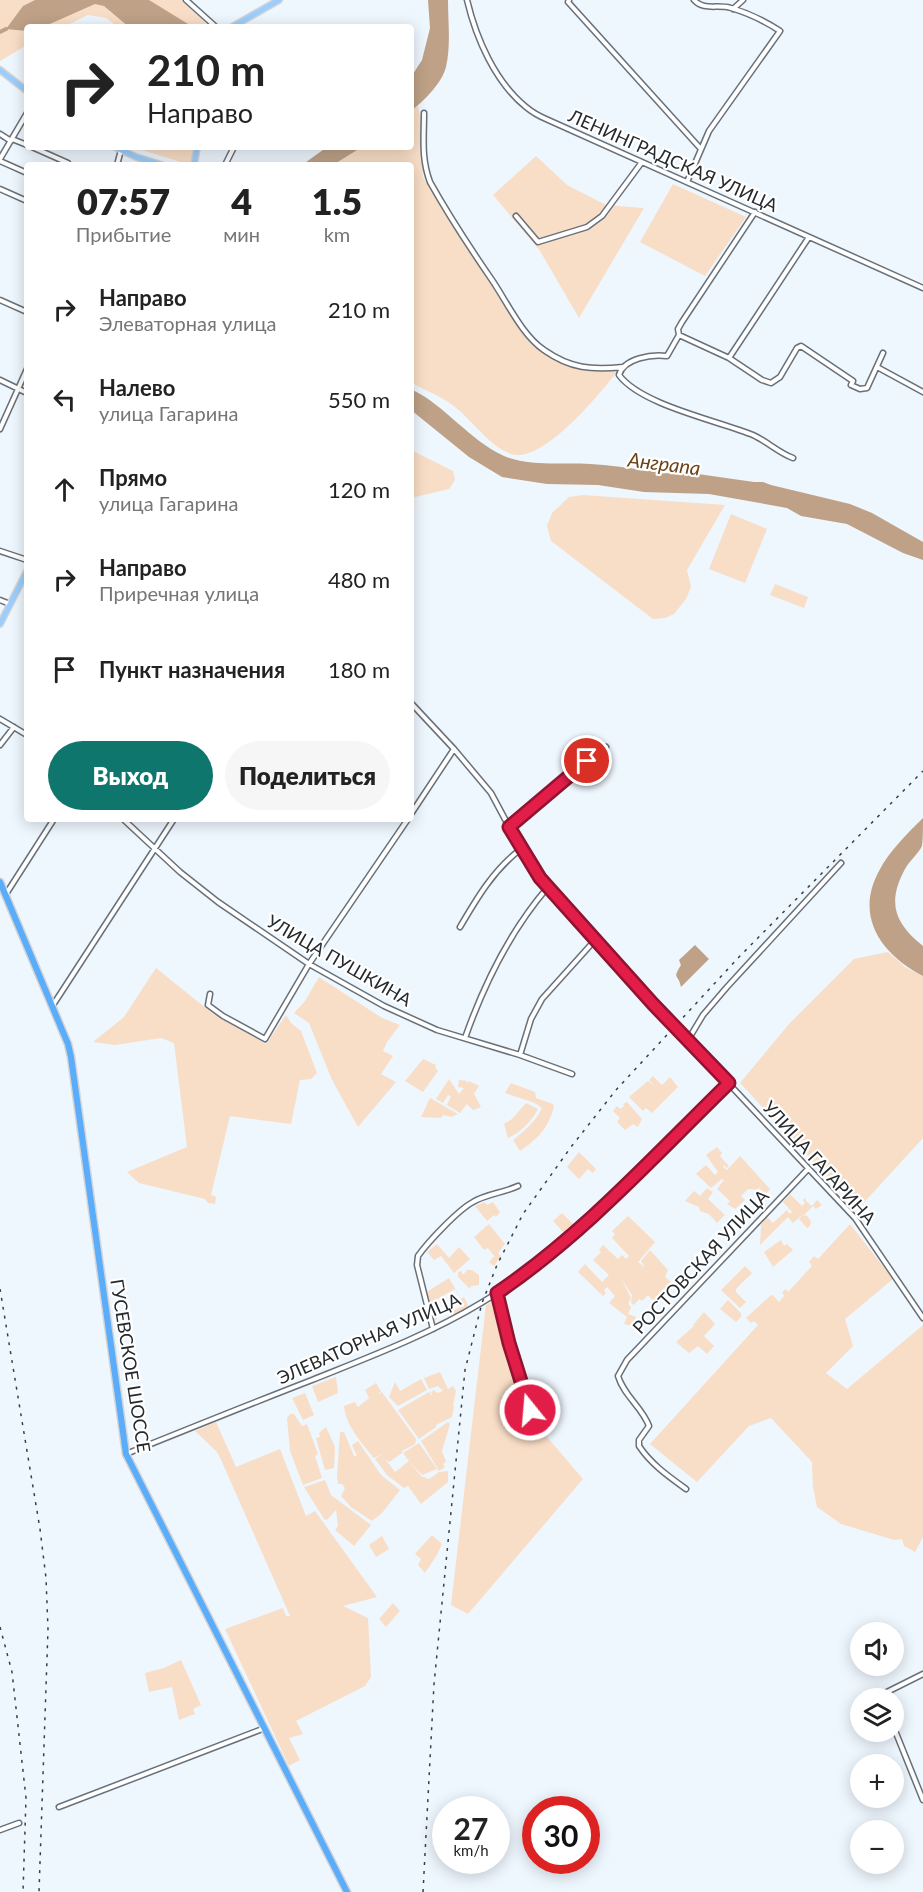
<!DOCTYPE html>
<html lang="ru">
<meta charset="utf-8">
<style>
:root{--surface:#fff;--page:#f6f6f6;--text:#222;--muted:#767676;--accent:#0f766e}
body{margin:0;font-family:Lato,sans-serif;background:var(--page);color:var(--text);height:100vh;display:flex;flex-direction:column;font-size:22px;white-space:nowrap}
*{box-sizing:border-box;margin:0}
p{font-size:20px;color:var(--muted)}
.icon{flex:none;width:33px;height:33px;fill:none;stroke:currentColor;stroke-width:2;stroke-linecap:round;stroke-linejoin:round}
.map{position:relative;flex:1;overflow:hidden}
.drawer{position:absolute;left:24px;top:162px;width:390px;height:660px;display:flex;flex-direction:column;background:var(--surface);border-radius:6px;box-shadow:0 3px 15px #0003}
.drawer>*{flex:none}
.top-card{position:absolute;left:24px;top:24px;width:390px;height:126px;border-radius:6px;box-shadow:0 3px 15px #0003;background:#fff;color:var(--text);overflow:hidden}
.controls{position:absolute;left:850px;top:1622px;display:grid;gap:12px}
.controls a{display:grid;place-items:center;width:54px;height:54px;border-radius:50%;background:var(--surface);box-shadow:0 3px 15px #0003;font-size:30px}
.speed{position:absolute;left:432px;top:1796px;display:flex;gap:12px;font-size:30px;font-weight:700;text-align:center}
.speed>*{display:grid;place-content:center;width:78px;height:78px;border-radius:50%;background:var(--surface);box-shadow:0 3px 15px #0003;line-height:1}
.speed small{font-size:15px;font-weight:400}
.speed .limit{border:9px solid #d22;background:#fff;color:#111}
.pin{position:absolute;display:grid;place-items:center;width:51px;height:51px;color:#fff;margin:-26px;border:3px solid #fff;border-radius:50%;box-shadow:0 2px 6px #0007}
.me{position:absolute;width:66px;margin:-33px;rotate:343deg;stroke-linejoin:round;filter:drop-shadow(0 0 4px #0008)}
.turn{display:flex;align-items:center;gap:21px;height:126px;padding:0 24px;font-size:27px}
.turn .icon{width:78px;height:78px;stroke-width:2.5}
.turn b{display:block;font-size:42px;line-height:51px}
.eta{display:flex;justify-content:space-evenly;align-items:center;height:102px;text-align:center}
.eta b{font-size:36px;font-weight:800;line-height:42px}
.cta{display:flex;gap:12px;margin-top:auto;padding:12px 24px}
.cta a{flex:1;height:69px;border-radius:36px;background:var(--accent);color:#fff;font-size:24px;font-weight:800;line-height:69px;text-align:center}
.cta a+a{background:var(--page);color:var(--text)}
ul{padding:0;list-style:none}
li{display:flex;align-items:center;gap:18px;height:90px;padding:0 24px}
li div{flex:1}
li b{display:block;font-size:22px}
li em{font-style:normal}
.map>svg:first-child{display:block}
.green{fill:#f9dec7}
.water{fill:#bea187}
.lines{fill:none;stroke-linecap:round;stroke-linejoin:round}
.canal{stroke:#bea187;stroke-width:4}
.minor-casing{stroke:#68717a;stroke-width:7}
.major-casing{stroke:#d4d4d5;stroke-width:8}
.highway-casing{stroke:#d4d4d5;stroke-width:9}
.minor{stroke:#fff;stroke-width:4}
.major{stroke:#9bcefd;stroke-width:5}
.highway{stroke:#59adfb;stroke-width:6}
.rail{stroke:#3a3f42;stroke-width:1.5;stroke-dasharray:3 6;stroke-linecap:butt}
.minor-bridge-casing{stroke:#68717a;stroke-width:7;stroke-linecap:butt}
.minor-bridge{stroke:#fff;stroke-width:4}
.route-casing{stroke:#92132f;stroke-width:15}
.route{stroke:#e11d48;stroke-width:10}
.labels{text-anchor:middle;stroke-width:4.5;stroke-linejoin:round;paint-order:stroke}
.street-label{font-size:18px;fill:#262a2d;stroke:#fff}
.water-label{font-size:20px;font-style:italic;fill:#6c4318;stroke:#fff}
</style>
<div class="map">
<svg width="923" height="1892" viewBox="0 0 923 1892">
<rect width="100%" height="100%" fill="#eef6fe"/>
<path class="green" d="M0 0H181L210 27H118L106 18 88 15 63 27H27V45L0 61Z
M418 106 421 121 420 142 423 177 522 329 544 354 573 367 594 370 620 368C603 390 543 465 511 454 489 446 473 421 455 407 442 396 425 391 411 382V165H333L362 147H411V111Z
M132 147H194L192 162 187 164Z
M536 156 567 185 606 205 644 208 579 318 540 251 493 195Z
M673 184 746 217 705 276 640 242Z
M411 450 453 471 455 480 449 489 411 498Z
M583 495 725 505 687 570 691 587 686 599 674 614 665 618 653 619 551 541 547 526 552 513 569 497Z
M731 514 767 529 745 583 709 569Z
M775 584 808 597 804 608 770 595Z
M888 952 905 967 923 976V1138L858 1209 740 1083 789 1024 854 959Z
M156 968 212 1013 266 1044 286 1015 291 1023 301 1031 317 1073 311 1079 300 1080 291 1124 230 1116 211 1195 216 1197 215 1204 208 1203 205 1199 139 1183 127 1172 187 1147 174 1043 161 1038 115 1045 93 1042 124 1017Z
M319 977 382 1018 400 1025 387 1042 383 1051 393 1056 381 1074 396 1082 358 1127 332 1080 309 1023 294 1013 305 1001Z
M423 1059 436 1065 435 1067 438 1071 423 1092 405 1081Z
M653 1076 662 1085 670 1077 678 1087 652 1113 646 1108 643 1111 629 1097 648 1081 654 1086 649 1080Z
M449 1079 459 1094 464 1088 458 1087 459 1080 467 1081V1083L469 1081 479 1086 474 1094 481 1107 473 1110 467 1104 460 1113 447 1105 451 1096 448 1095 443 1103 436 1099Z
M511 1083 535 1092 536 1098 553 1104 554 1107C548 1128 539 1138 520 1151L513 1140C525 1131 536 1121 542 1108L535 1103 505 1093Z
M430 1098 458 1114 451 1117 443 1115 441 1118 421 1117Z
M627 1102 642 1119 638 1127 633 1124 625 1130 617 1122 620 1118 613 1111 617 1106 620 1109 624 1106 626 1109 623 1104Z
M526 1103 538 1109C532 1121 521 1132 508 1138L504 1124 512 1119Z
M717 1147 722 1153 720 1156 729 1166 727 1168 724 1165 723 1167 727 1170 740 1156 770 1189 766 1194 759 1188 757 1190 748 1189 741 1196 745 1200 735 1209 727 1204 730 1201 717 1189 724 1180 722 1179 711 1188 696 1174 706 1165 715 1175 718 1172 706 1155Z
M579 1152 596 1169 593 1173 588 1169 579 1179 567 1167Z
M707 1188 713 1192 708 1199 725 1215 717 1223 709 1214 700 1211 699 1207 685 1201 694 1191 700 1196Z
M790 1194 802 1206 805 1203 803 1200 805 1198 807 1202 812 1206 817 1200 822 1205 816 1209 813 1206 803 1216 806 1215 811 1221 810 1226 807 1228 799 1219 802 1215 793 1223 788 1217 760 1245 761 1225 767 1217 773 1223 787 1210 790 1214 792 1212 783 1202Z
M485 1202 487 1205 493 1202 500 1212 496 1217 494 1215 487 1221 475 1206Z
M562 1213 577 1228 567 1236 553 1221Z
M628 1216 655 1242 638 1262 643 1266 640 1270 644 1266 641 1261 650 1250 668 1270 665 1277 672 1283 663 1293 666 1296 657 1304 648 1295 642 1301 639 1299 634 1305 631 1303 632 1295 622 1280 631 1298 628 1304 631 1307 628 1314 636 1317 632 1326 624 1324 627 1317 609 1303 615 1296 607 1287 604 1290 606 1293 603 1296 578 1272 585 1264 602 1282 609 1275 593 1260 601 1252 599 1250 603 1245 618 1259 622 1255 626 1259 629 1256 612 1238 615 1234 612 1231Z
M489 1224 505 1244 498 1253 501 1256 494 1266 489 1262 493 1257H495L488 1248 484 1250 474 1237Z
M850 1224 893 1279 845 1319 853 1346 826 1373 847 1389 923 1325V1537L915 1552 904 1546 902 1539 894 1540 841 1524 817 1507 813 1487 812 1462 771 1418 749 1426 697 1482 650 1444 758 1325 754 1321 751 1323 746 1318 770 1296 773 1295 779 1302 784 1296 782 1292 786 1289 788 1292 812 1266 809 1262 814 1256 818 1259Z
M781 1240 784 1246 787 1244 793 1250 773 1267 764 1252Z
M437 1244 449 1258 459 1247 470 1259 454 1273 441 1256 434 1260 427 1252Z
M745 1266 752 1273 736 1289V1292L746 1302 740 1308 721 1290Z
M467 1270H472L479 1275V1285L471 1286 470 1289 458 1277V1272L461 1271 463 1275Z
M449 1278 461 1299 464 1297 469 1307 454 1316 451 1312 464 1305 455 1289 432 1302 437 1319 435 1320 425 1293Z
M728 1300 741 1313V1317L736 1322 720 1309Z
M494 1301 530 1417 583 1479 468 1614 451 1605 486 1305Z
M704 1312 715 1324 704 1336 714 1346 707 1354 698 1346 689 1353 676 1342 694 1326 693 1325Z
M440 1372 448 1389 453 1386 456 1391 453 1406H454L452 1417 436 1425V1427L419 1439 398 1410 429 1392 432 1396 431 1392 434 1390 437 1393 443 1391 438 1386 429 1389 424 1378Z
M336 1377 338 1393 318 1402 312 1386Z
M421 1379 427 1390 398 1406 389 1397 395 1382 400 1391Z
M376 1383 381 1391 378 1394 382 1392 416 1439 415 1444 402 1451V1453L389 1462 385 1459 395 1472 409 1461 403 1453 419 1443 437 1469 422 1475 410 1462 421 1476 429 1479 439 1472 448 1471V1482L421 1504 408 1486 404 1488 387 1475 375 1459 382 1454 374 1458C361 1442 346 1426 344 1406L355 1402 358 1407 369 1398 365 1390Z
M305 1393 314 1415 303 1420 292 1398Z
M290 1414H294L302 1426 307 1424 318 1454 315 1456 322 1478 303 1485 290 1451 287 1418Z
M216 1422 236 1467 280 1449 306 1516 315 1511 377 1597 343 1606 368 1618 371 1677 365 1686 296 1721 303 1734 289 1738 300 1760 289 1766 225 1629 283 1608 286 1616H290L222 1462 217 1452 195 1431Z
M448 1422 450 1424 442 1451 446 1462 443 1464 445 1467 439 1471 421 1441Z
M326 1427 335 1447 334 1468 325 1470 316 1438 320 1437 319 1433Z
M340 1432H344L354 1456H357L352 1445 358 1441 381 1475 400 1490 382 1513 372 1521 351 1507 341 1496 345 1488 342 1484H338L337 1477Z
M325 1480 331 1495 371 1525 354 1546 335 1530 338 1526 336 1510 327 1520 324 1519 304 1487Z
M432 1535 442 1544 437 1555 425 1573 418 1565 421 1559 415 1554Z
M382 1536 389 1549 376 1557 369 1545Z
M393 1603 400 1611 386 1627 379 1619Z
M181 1660 201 1705 193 1709 195 1714 179 1720 172 1687 149 1692 145 1673 164 1668Z"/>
<path class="water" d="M35 0H149L193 27H129L104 6 95 4 43 27H27V31L6 29 23 6Z
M428 0H448C448 22 451 45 446 67 442 83 424 101 411 111V77L422 60 430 28Z
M327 147H362L333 165H302Z
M411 389C446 406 469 440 504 456 530 467 562 462 590 464 608 465 627 467 645 471L651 468 660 473 698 474 754 482H763L771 485 850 504 872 513 923 542V560L903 553 847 524 801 516 787 508 709 494 644 492 598 485 547 484 502 477 469 457 411 410Z
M923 818C923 825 923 839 922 846 918 854 910 860 905 869 887 902 894 923 923 946V976C882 955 854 917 879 871 890 850 907 834 923 818Z
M695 945 709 959 681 987C678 973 672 980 681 965L679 960Z"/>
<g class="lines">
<path class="canal" d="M0 32 6 29"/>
<g class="minor-casing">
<path id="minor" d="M186 0 216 27
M467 0C476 38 495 82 526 107 532 112 539 116 546 119L923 288
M569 0 568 2 700 148
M733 9 743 0
M424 113C424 137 421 158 430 182 449 216 470 248 492 280 507 302 522 335 544 350 571 369 592 370 623 367
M0 134 11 141
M12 139 27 145
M32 147 68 163V165
M0 159 27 113
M0 161 27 173
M117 165 121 150
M225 165 234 147
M687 182 709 131 780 31C765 21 748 13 731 8 717 4 704 11 694 0
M0 189 27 201
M755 212 682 322 678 329 679 335 667 356C652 354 624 358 619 375 641 405 719 421 753 435 768 442 779 453 793 458
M516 216 538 242 587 227 602 216 642 162
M0 300 27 312
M679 335 729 358 762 380 771 383 780 377 797 348 801 346 853 381 851 385 860 389 867 388 883 353
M729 358 809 237
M877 367 923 392
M0 380 27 393
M0 429 27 369
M0 551 27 560
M0 600 10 604
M411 703 454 749 491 793 521 849 540 878 665 1017
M0 719 27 735
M0 745 14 727
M411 814 454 749
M123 819 180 872 218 902 309 964 384 1006 437 1030 520 1055 572 1074
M509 827 606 747
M6 894 54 819
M460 927C477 898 494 869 521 849
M210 994 208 1005 223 1016 265 1039 309 964 408 819
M53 1005 174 819
M683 1035 855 1218 923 1318
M465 1038C484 984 510 931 548 887
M688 1040 703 1015 727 987 841 863
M520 1055 531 1019 542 999 596 939
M497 1293 509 1343 530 1410
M433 1329 417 1265 418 1256C428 1242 458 1210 473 1202 486 1194 503 1193 518 1186
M126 1454C188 1429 250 1404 312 1380 369 1357 428 1335 481 1303 576 1247 650 1159 729 1083
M686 1489C668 1476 651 1464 639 1446V1440L649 1426C642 1407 624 1396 618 1376L627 1360 808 1169
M875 1698 923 1674
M894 1728 923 1800
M59 1807 265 1728
M0 1830 19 1823"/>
</g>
<g class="major-casing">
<path id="major" d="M232 27 279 0
M0 70 27 91
M115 147 136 157 162 165
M194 165 197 147
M0 624 27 571"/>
</g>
<g class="highway-casing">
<path id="highway" d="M0 882 68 1044 71 1057 126 1454 347 1892"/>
</g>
<use href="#minor" class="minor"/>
<use href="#major" class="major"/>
<use href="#highway" class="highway"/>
<path class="rail" d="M0 1289 40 1529 46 1578 48 1629 39 1892
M0 1627 12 1672 26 1798 23 1892
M423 1892 434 1684 465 1370 482 1303 497 1265 523 1214 571 1147 616 1090 739 957 923 771"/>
<g class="minor-bridge-casing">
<path id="minor-bridge" d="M665 1017 683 1035"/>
</g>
<use href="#minor-bridge" class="minor-bridge"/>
</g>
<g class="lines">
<g class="route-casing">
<path id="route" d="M530 1410 509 1343 497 1293C584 1234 654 1156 729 1083L653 1004 540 878 509 827 587 761"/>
</g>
<use href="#route" class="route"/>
</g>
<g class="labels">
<g class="street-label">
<text transform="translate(673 161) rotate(24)" y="6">ЛЕНИНГРАДСКАЯ УЛИЦА</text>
<text transform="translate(339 961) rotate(30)" y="6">УЛИЦА ПУШКИНА</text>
<text transform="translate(819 1163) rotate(48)" y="6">УЛИЦА ГАГАРИНА</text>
<text transform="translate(701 1262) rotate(-47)" y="6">РОСТОВСКАЯ УЛИЦА</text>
<text transform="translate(369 1339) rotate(-24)" y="6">ЭЛЕВАТОРНАЯ УЛИЦА</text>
<text transform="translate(130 1366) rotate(81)" y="6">ГУСЕВСКОЕ ШОССЕ</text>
</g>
<g class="water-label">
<text transform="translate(664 464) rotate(7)" y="7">Анграпа</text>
</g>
</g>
</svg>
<div class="controls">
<a><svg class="icon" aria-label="sound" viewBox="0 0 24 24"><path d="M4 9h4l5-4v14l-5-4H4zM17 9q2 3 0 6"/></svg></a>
<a><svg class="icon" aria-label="layers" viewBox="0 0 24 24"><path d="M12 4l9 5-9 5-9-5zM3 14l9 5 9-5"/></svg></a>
<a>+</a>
<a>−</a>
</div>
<div class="speed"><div>27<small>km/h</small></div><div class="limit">30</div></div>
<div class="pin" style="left:587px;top:761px;background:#d93025"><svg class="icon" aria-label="arrive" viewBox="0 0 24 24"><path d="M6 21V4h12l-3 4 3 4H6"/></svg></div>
<svg class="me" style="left:530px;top:1410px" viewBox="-20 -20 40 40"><circle r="17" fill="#e11d48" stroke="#fff" stroke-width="3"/><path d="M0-11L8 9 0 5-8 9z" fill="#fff"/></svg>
<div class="top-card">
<div class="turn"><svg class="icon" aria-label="right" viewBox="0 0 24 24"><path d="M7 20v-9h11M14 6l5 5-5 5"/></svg><div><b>210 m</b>Направо</div></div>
</div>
<section class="drawer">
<div class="eta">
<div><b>07:57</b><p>Прибытие</p></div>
<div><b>4</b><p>мин</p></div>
<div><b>1.5</b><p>km</p></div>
</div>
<ul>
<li><svg class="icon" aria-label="right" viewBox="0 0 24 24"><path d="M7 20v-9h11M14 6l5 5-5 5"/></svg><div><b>Направо</b><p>Элеваторная улица</p></div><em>210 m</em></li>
<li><svg class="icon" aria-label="left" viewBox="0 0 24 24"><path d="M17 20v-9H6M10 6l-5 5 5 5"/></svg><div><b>Налево</b><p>улица Гагарина</p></div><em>550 m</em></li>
<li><svg class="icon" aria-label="ahead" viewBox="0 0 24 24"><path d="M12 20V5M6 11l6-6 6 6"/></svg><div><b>Прямо</b><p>улица Гагарина</p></div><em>120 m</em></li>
<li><svg class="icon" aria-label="right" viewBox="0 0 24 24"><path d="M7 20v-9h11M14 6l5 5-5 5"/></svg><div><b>Направо</b><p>Приречная улица</p></div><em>480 m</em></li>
<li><svg class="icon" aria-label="arrive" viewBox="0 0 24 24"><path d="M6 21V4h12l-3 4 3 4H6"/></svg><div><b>Пункт назначения</b></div><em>180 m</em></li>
</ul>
<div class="cta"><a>Выход</a><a>Поделиться</a></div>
</section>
</div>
